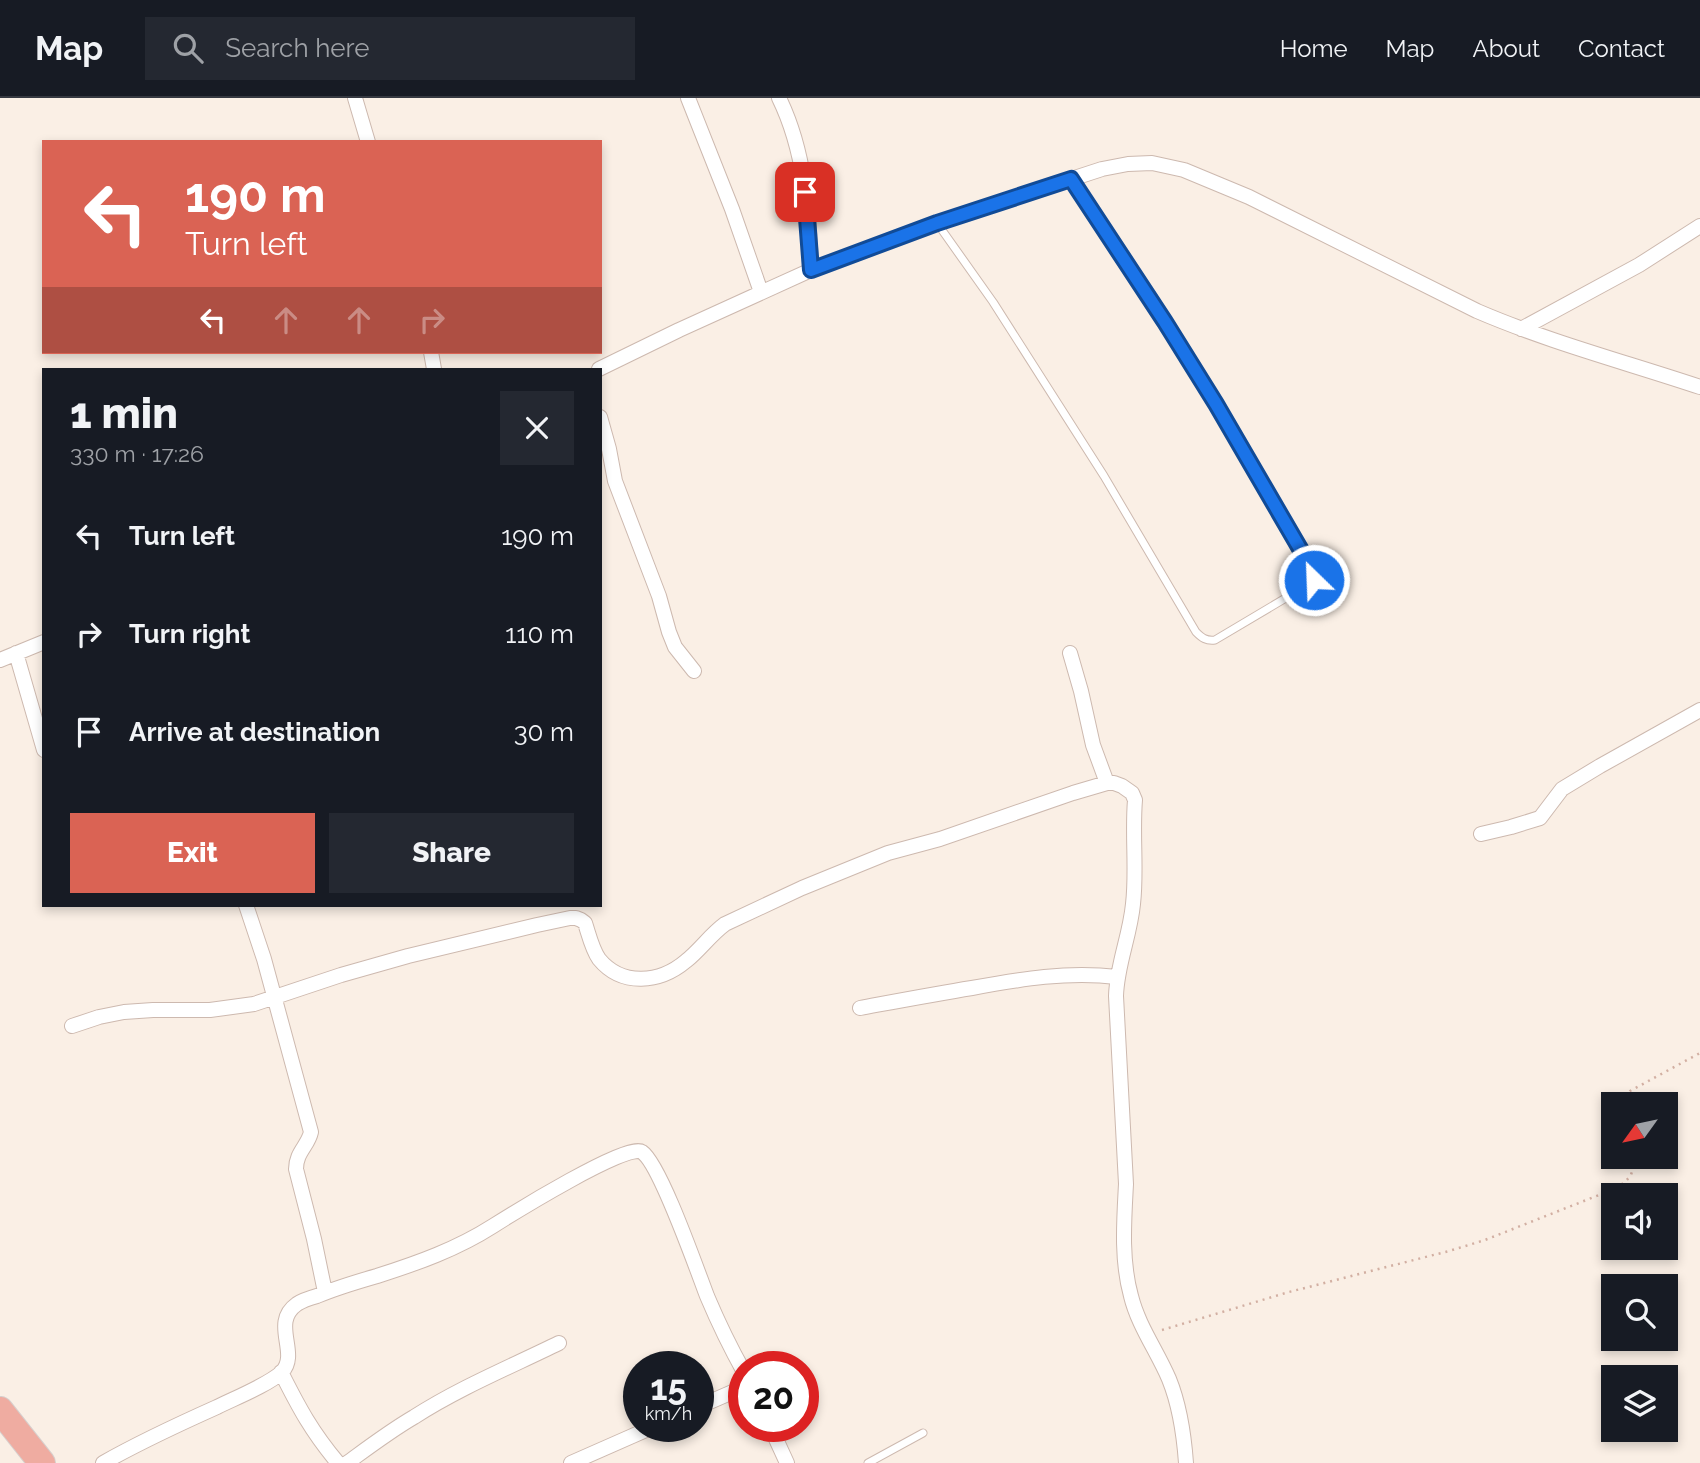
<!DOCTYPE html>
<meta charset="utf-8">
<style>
:root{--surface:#171b24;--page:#242831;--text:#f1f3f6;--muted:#9ea1a6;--line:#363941;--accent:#da6354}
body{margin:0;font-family:Raleway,sans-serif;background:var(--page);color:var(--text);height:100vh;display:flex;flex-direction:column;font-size:26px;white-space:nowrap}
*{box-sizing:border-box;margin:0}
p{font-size:23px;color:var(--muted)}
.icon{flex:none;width:38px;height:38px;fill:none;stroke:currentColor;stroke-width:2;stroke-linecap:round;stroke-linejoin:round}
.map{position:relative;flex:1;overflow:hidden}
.drawer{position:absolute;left:42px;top:270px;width:560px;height:539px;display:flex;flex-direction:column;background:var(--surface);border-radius:0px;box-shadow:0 4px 10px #0003}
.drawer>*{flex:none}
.hud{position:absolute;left:42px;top:42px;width:560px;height:214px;border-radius:0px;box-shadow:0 4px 10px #0003;background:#da6354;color:#fff;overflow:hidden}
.needle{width:46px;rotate:237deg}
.tools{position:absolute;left:1601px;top:994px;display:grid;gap:14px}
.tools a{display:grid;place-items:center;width:77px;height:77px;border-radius:0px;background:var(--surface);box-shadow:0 4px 10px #0003;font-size:35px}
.speed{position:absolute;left:623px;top:1253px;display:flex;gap:14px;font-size:35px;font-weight:700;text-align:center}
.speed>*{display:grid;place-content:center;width:91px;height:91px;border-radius:50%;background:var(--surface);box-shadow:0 4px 10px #0003;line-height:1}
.speed small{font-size:18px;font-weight:400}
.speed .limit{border:10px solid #d22;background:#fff;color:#111}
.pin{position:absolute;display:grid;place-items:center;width:60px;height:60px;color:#fff;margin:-30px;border-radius:14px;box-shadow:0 4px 10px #0006}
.me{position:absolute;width:77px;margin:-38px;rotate:336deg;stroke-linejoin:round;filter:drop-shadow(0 0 5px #0008)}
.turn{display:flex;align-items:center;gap:24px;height:147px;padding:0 28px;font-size:32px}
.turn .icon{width:91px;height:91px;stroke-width:2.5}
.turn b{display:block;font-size:49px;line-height:60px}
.lanes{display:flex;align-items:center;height:66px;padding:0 28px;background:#0003;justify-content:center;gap:35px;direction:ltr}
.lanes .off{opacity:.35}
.round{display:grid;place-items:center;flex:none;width:74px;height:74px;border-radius:0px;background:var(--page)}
.summary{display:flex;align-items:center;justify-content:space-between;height:119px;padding:0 28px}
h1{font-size:42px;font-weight:800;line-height:52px}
.cta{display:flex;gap:14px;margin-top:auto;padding:14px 28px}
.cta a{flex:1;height:80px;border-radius:0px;background:var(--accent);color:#fff;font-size:28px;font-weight:800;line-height:80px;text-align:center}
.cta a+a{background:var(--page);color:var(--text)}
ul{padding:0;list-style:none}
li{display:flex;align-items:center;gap:21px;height:98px;padding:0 28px}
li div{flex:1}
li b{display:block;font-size:26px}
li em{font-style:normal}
header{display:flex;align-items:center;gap:42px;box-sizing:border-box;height:98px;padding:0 35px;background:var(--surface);border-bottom:2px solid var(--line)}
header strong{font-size:33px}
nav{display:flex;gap:38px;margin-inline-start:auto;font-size:24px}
.search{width:490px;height:63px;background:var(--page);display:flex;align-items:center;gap:18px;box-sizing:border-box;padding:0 24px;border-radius:0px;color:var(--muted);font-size:26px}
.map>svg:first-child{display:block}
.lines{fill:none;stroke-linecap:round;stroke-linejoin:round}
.lane-casing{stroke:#cdb9af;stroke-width:9}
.street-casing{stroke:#cdb9af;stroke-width:16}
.highway-casing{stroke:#d7cfcd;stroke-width:28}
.path{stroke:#d2afa2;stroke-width:2.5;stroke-dasharray:2 5;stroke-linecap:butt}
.lane{stroke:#fff;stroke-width:7}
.street{stroke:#fff;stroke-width:14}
.highway{stroke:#efaca1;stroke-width:26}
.route-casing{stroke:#114b97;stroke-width:18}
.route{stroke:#1a73e8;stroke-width:12}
</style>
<header>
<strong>Map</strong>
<div class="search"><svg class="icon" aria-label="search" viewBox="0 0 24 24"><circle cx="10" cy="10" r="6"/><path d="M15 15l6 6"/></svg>Search here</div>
<nav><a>Home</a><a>Map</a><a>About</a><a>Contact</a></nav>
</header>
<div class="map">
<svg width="1700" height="1365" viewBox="0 0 1700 1365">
<rect width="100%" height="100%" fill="#faefe5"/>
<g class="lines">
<g class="lane-casing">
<path id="lane" d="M937 125 993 204 1104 378 1196 534C1202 540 1206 543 1215 542L1311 485 1314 482 1315 478 1216 306 1165 224 1071 81
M868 1365 923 1335"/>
</g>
<g class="street-casing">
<path id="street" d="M355 0 368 44
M688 0 732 111 761 194
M779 0C805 53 809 113 811 172
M1521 231 1639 167 1700 128
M431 254 434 271
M599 271 679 232 811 172 937 125 1102 71 1128 66 1152 65 1184 72 1249 99 1477 213C1549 244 1625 264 1700 289
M600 319 609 351 615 383 659 498 669 534 675 549 694 573
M16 555 44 652
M1070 555 1081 593 1093 647 1107 685
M0 562 44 544
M1481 736 1511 729 1540 720 1562 691 1600 668 1700 612
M246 807 264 861 311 1034C308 1048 296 1054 296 1071L314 1141 325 1194
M860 910C898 903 935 896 972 890 1021 881 1068 873 1117 879
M72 928 99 919 124 914 153 912H210L254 906 341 877 408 858 537 827 570 820H576L581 822 585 825C589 837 592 851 599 861 622 889 660 885 686 863 700 852 710 837 725 826L802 790 888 755 940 741 1073 695 1107 685H1114L1122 688 1132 695 1135 702C1132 737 1137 772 1133 806 1130 838 1117 866 1116 898L1126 1086C1124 1123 1121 1162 1131 1198 1138 1227 1157 1253 1169 1281 1180 1308 1184 1337 1186 1365
M281 1274C299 1310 312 1334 338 1365
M698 1309 744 1289
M770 1328 787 1365
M103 1365C140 1344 179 1326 217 1309 235 1300 268 1287 282 1274 300 1255 270 1225 297 1206 303 1202 310 1200 317 1198 336 1190 356 1184 377 1178 418 1165 457 1151 493 1128 512 1116 628 1044 642 1054 660 1066 697 1172 707 1198 718 1224 730 1249 744 1274
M347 1365C369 1349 390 1333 414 1319 459 1290 510 1269 559 1245
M571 1365 655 1328"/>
</g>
<g class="highway-casing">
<path id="highway" d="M0 1312 42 1365"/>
</g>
<path class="path" d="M1625 1006 1626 998 1630 993 1700 955
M1162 1232 1289 1194 1449 1153 1485 1142 1599 1097 1618 1089 1626 1083 1631 1077 1633 1070 1632 1059"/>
<use href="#lane" class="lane"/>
<use href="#street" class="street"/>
<use href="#highway" class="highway"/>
</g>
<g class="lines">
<g class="route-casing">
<path id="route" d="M805 94 811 172 937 125 1071 81 1165 224 1216 306 1313 473 1314 482"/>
</g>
<use href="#route" class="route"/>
</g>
</svg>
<div class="tools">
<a><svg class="needle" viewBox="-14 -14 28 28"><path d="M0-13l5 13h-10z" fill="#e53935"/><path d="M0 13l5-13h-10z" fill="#9ea1a6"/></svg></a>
<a><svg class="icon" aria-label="sound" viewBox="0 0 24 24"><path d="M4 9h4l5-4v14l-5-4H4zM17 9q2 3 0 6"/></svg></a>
<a><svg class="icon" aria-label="search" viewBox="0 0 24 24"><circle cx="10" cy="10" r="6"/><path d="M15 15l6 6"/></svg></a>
<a><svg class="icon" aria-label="layers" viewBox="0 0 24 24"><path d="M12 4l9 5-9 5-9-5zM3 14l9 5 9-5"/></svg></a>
</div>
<div class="speed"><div>15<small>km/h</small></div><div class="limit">20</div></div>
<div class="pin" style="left:805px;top:94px;background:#d93025"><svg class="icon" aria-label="arrive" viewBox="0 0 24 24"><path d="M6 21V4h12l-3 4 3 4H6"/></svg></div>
<svg class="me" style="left:1314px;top:482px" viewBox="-20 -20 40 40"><circle r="17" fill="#1a73e8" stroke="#fff" stroke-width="3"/><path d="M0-11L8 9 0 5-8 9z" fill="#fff"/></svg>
<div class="hud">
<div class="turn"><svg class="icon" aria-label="left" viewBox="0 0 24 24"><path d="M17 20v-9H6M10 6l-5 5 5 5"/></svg><div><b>190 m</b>Turn left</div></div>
<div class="lanes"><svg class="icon" aria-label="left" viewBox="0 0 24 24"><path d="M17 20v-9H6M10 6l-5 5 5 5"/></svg><svg class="icon off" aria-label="ahead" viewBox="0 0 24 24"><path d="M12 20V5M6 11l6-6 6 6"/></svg><svg class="icon off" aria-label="ahead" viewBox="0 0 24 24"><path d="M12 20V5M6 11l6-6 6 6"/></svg><svg class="icon off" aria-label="right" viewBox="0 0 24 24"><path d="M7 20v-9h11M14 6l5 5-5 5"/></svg></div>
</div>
<section class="drawer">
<div class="summary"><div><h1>1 min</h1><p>330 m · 17:26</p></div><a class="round"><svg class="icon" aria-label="close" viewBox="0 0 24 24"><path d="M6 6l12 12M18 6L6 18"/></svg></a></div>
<ul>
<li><svg class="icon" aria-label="left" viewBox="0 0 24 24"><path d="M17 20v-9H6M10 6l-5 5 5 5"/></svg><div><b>Turn left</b></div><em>190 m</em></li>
<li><svg class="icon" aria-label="right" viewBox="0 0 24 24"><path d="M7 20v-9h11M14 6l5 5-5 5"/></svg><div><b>Turn right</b></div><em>110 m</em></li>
<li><svg class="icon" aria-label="arrive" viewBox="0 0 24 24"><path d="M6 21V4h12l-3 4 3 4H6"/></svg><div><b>Arrive at destination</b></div><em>30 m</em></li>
</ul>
<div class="cta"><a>Exit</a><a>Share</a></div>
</section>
</div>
